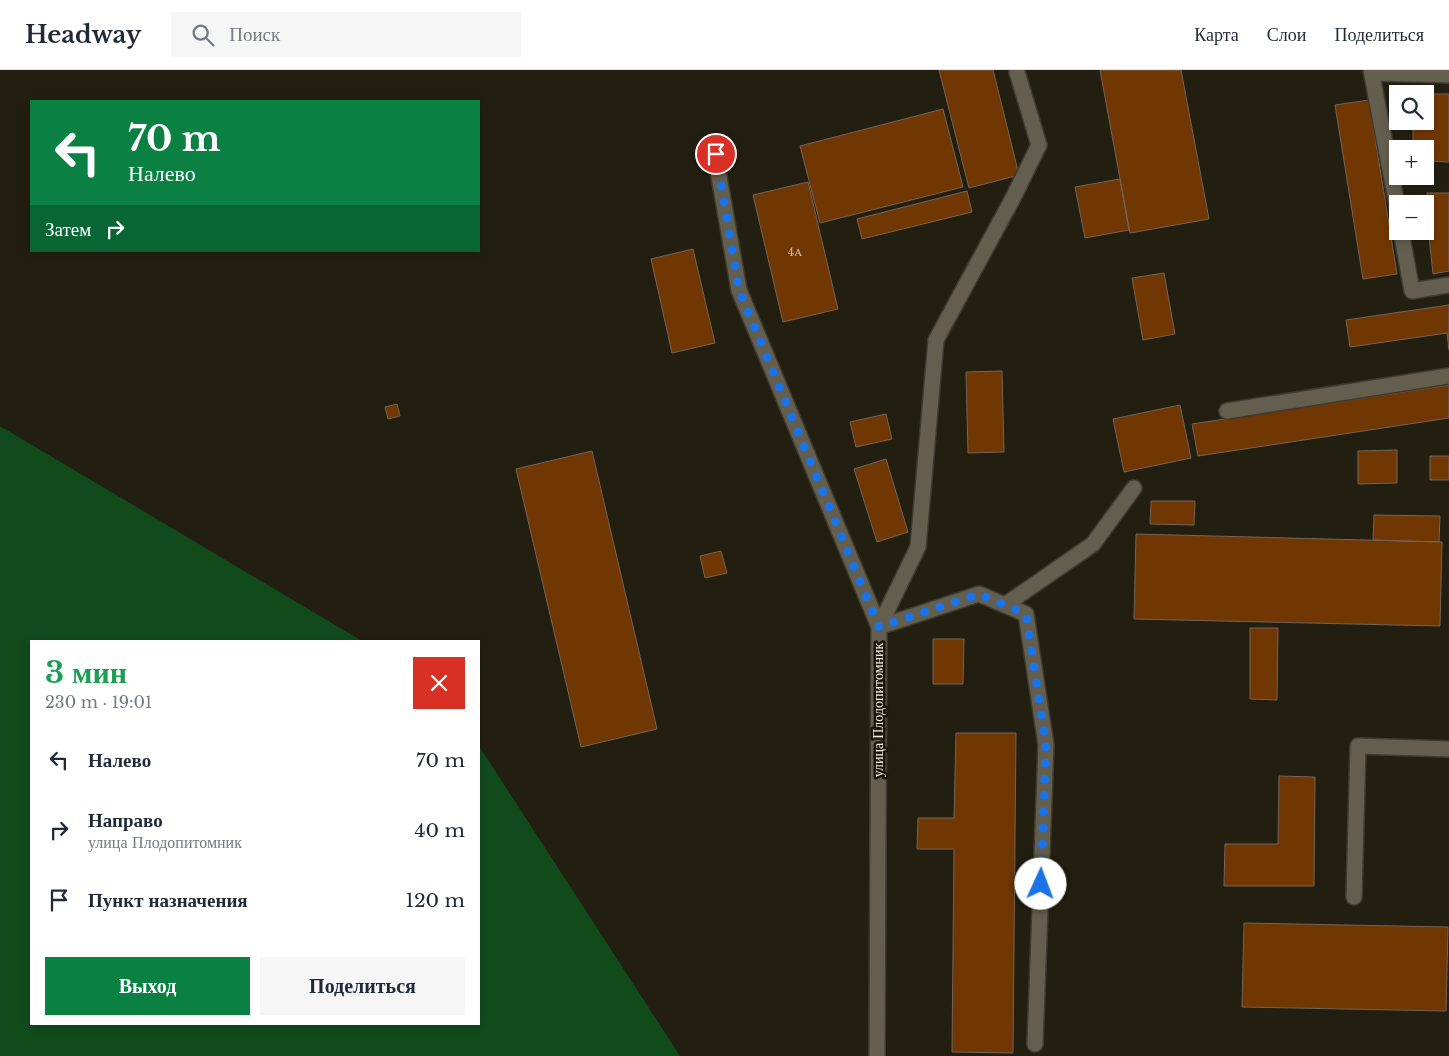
<!DOCTYPE html>
<html lang="ru">
<meta charset="utf-8">
<style>
:root{--surface:#fff;--page:#f6f6f7;--text:#1f2937;--muted:#747a83;--line:#e0e1e3;--accent:#0b8043}
body{margin:0;font-family:"Libre Baskerville",serif;background:var(--page);color:var(--text);height:100vh;display:flex;flex-direction:column;font-size:19px;white-space:nowrap}
*{box-sizing:border-box;margin:0}
p{font-size:16px;color:var(--muted)}
.icon{flex:none;width:28px;height:28px;fill:none;stroke:currentColor;stroke-width:2;stroke-linecap:round;stroke-linejoin:round}
.map{position:relative;flex:1;overflow:hidden}
.details{position:absolute;left:30px;top:570px;width:450px;height:385px;display:flex;flex-direction:column;background:var(--surface);border-radius:0px;box-shadow:0 2px 8px #0003}
.details>*{flex:none}
.top-card{position:absolute;left:30px;top:30px;width:450px;height:152px;border-radius:0px;box-shadow:0 2px 8px #0003;background:#0b8043;color:#fff;overflow:hidden}
.controls{position:absolute;left:1389px;top:15px;display:grid;gap:10px}
.controls a{display:grid;place-items:center;width:45px;height:45px;border-radius:0px;background:var(--surface);box-shadow:0 2px 8px #0003;font-size:25px}
.pin{position:absolute;display:grid;place-items:center;width:42px;height:42px;color:#fff;margin:-21px;border:2px solid #fff;border-radius:50%;box-shadow:0 1px 5px #0007}
.me{position:absolute;width:55px;margin:-28px;rotate:2deg;stroke-linejoin:round;filter:drop-shadow(0 0 4px #0008)}
.turn{display:flex;align-items:center;gap:18px;height:105px;padding:0 15px;font-size:22px}
.turn .icon{width:65px;height:65px;stroke-width:2.5}
.turn b{display:block;font-size:35px;line-height:42px}
.then{display:flex;align-items:center;height:48px;padding:0 15px;background:#0003;gap:10px;font-size:19px}
.round{display:grid;place-items:center;flex:none;width:52px;height:52px;border-radius:0px;background:var(--page)}
.overview{display:flex;align-items:center;justify-content:space-between;height:85px;padding:0 15px}
h1{font-size:30px;font-weight:800;line-height:38px;color:#1e9e55}
.primary-button{display:flex;gap:10px;margin-top:auto;padding:10px 15px}
.primary-button a{flex:1;height:58px;border-radius:0px;background:var(--accent);color:#fff;font-size:20px;font-weight:800;line-height:58px;text-align:center}
.primary-button a+a{background:var(--page);color:var(--text)}
ul{padding:0;list-style:none}
li{display:flex;align-items:center;gap:15px;height:70px;padding:0 15px}
li div{flex:1}
li b{display:block;font-size:19px}
li em{font-style:normal}
header{display:flex;align-items:center;gap:30px;box-sizing:border-box;height:70px;padding:0 25px;background:var(--surface);border-bottom:1px solid var(--line)}
header strong{font-size:24px}
nav{display:flex;gap:28px;margin-inline-start:auto;font-size:18px}
.search{width:350px;height:45px;background:var(--page);display:flex;align-items:center;gap:12px;box-sizing:border-box;padding:0 18px;border-radius:0px;color:var(--muted);font-size:19px}
.map>svg:first-child{display:block}
.green{fill:#114b1c}
.building{fill:#713702;stroke:#74645a}
.lines{fill:none;stroke-linecap:round;stroke-linejoin:round}
.minor-casing{stroke:#3e3a32;stroke-width:18}
.minor{stroke:#635e4e;stroke-width:15}
.route{stroke:#1a73e8;stroke-width:9;stroke-dasharray:0 16.2}
.labels{text-anchor:middle;stroke-width:5;stroke-linejoin:round;paint-order:stroke}
.number-label{font-size:11px;fill:#d0c0ab}
.street-label{font-size:14px;fill:#efede3;stroke:#191507}
</style>
<header>
<strong>Headway</strong>
<div class="search"><svg class="icon" aria-label="search" viewBox="0 0 24 24"><circle cx="10" cy="10" r="6"/><path d="M15 15l6 6"/></svg>Поиск</div>
<nav><a>Карта</a><a>Слои</a><a>Поделиться</a></nav>
</header>
<div class="map">
<svg width="1449" height="986" viewBox="0 0 1449 986">
<rect width="100%" height="100%" fill="#231f10"/>
<path class="green" d="M0 356 362 571H31V954H479V676L680 986H0Z"/>
<path class="building" d="M939 0H993L1019 105 969 118Z
M1100 0H1181L1209 149 1130 163Z
M1425 24H1449V92L1425 91V79H1413V51H1425Z
M1369 30 1397 204 1363 209 1335 35Z
M943 39 963 117 820 153 800 76Z
M1120 109 1129 160 1085 168 1075 117Z
M808 112 838 239 783 252 753 125Z
M967 121 972 142 862 169 857 149Z
M1427 123H1449V201L1433 204 1427 148Z
M693 179 715 273 672 283 651 189Z
M1164 203 1175 264 1143 270 1132 208Z
M1449 235V280L1447 263 1350 277 1346 250Z
M1002 301 1004 382 968 383 966 302Z
M1449 315V348L1198 386 1192 354Z
M397 334 400 346 388 349 385 337Z
M1180 335 1191 388 1124 402 1113 349Z
M886 344 892 369 856 377 850 352Z
M1397 380V413L1358 414V381Z
M592 381 657 659 581 677 516 399Z
M1430 386H1449V410H1430Z
M886 389 908 462 877 472 854 399Z
M1151 431H1195L1194 455 1150 454Z
M1374 445 1440 446 1439 472 1373 470Z
M1136 464 1442 472 1440 556 1134 549Z
M721 481 727 503 705 508 700 486Z
M1250 558H1278L1277 630 1250 629Z
M933 569H964L963 614H933Z
M956 663H1016L1013 983 952 982 954 779H917L918 748H954Z
M1279 706 1315 707 1314 816H1224L1225 774H1278Z
M1244 853 1448 857 1446 941 1242 937Z"/>
<g class="lines">
<g class="minor-casing">
<path id="minor" d="M1371 0 1398 141
M1017 2 1039 75 1013 128 936 270 918 477 879 557 979 524 1026 544 1046 675 1035 974
M1372 3 1449 5
M715 84 739 220 879 557 877 986
M1401 161 1412 221 1449 215
M1227 341 1449 306
M1005 535 1093 474 1134 418
M1354 827 1358 676 1449 679"/>
</g>
<use href="#minor" class="minor"/>
</g>
<g class="lines">
<path class="route" d="M716 84 739 220 879 557 979 524 1026 544 1046 675 1041 814"/>
</g>
<g class="labels">
<g class="number-label">
<text x="795" y="186">4А</text>
</g>
<g class="street-label">
<text transform="translate(878 640) rotate(-90)" y="5">улица Плодопитомник</text>
</g>
</g>
</svg>
<div class="controls">
<a><svg class="icon" aria-label="search" viewBox="0 0 24 24"><circle cx="10" cy="10" r="6"/><path d="M15 15l6 6"/></svg></a>
<a>+</a>
<a>−</a>
</div>
<div class="pin" style="left:716px;top:84px;background:#d93025"><svg class="icon" aria-label="arrive" viewBox="0 0 24 24"><path d="M6 21V4h12l-3 4 3 4H6"/></svg></div>
<svg class="me" style="left:1041px;top:814px" viewBox="-20 -20 40 40"><circle r="19" fill="#fff"/><path d="M0-13L10 11 0 6-10 11z" fill="#1a73e8"/></svg>
<div class="top-card">
<div class="turn"><svg class="icon" aria-label="left" viewBox="0 0 24 24"><path d="M17 20v-9H6M10 6l-5 5 5 5"/></svg><div><b>70 m</b>Налево</div></div>
<div class="then">Затем<svg class="icon" aria-label="right" viewBox="0 0 24 24"><path d="M7 20v-9h11M14 6l5 5-5 5"/></svg></div>
</div>
<section class="details">
<div class="overview"><div><h1>3 мин</h1><p>230 m · 19:01</p></div><a class="round" style="background:#d93025;color:#fff"><svg class="icon" aria-label="close" viewBox="0 0 24 24"><path d="M6 6l12 12M18 6L6 18"/></svg></a></div>
<ul>
<li><svg class="icon" aria-label="left" viewBox="0 0 24 24"><path d="M17 20v-9H6M10 6l-5 5 5 5"/></svg><div><b>Налево</b></div><em>70 m</em></li>
<li><svg class="icon" aria-label="right" viewBox="0 0 24 24"><path d="M7 20v-9h11M14 6l5 5-5 5"/></svg><div><b>Направо</b><p>улица Плодопитомник</p></div><em>40 m</em></li>
<li><svg class="icon" aria-label="arrive" viewBox="0 0 24 24"><path d="M6 21V4h12l-3 4 3 4H6"/></svg><div><b>Пункт назначения</b></div><em>120 m</em></li>
</ul>
<div class="primary-button"><a>Выход</a><a>Поделиться</a></div>
</section>
</div>
